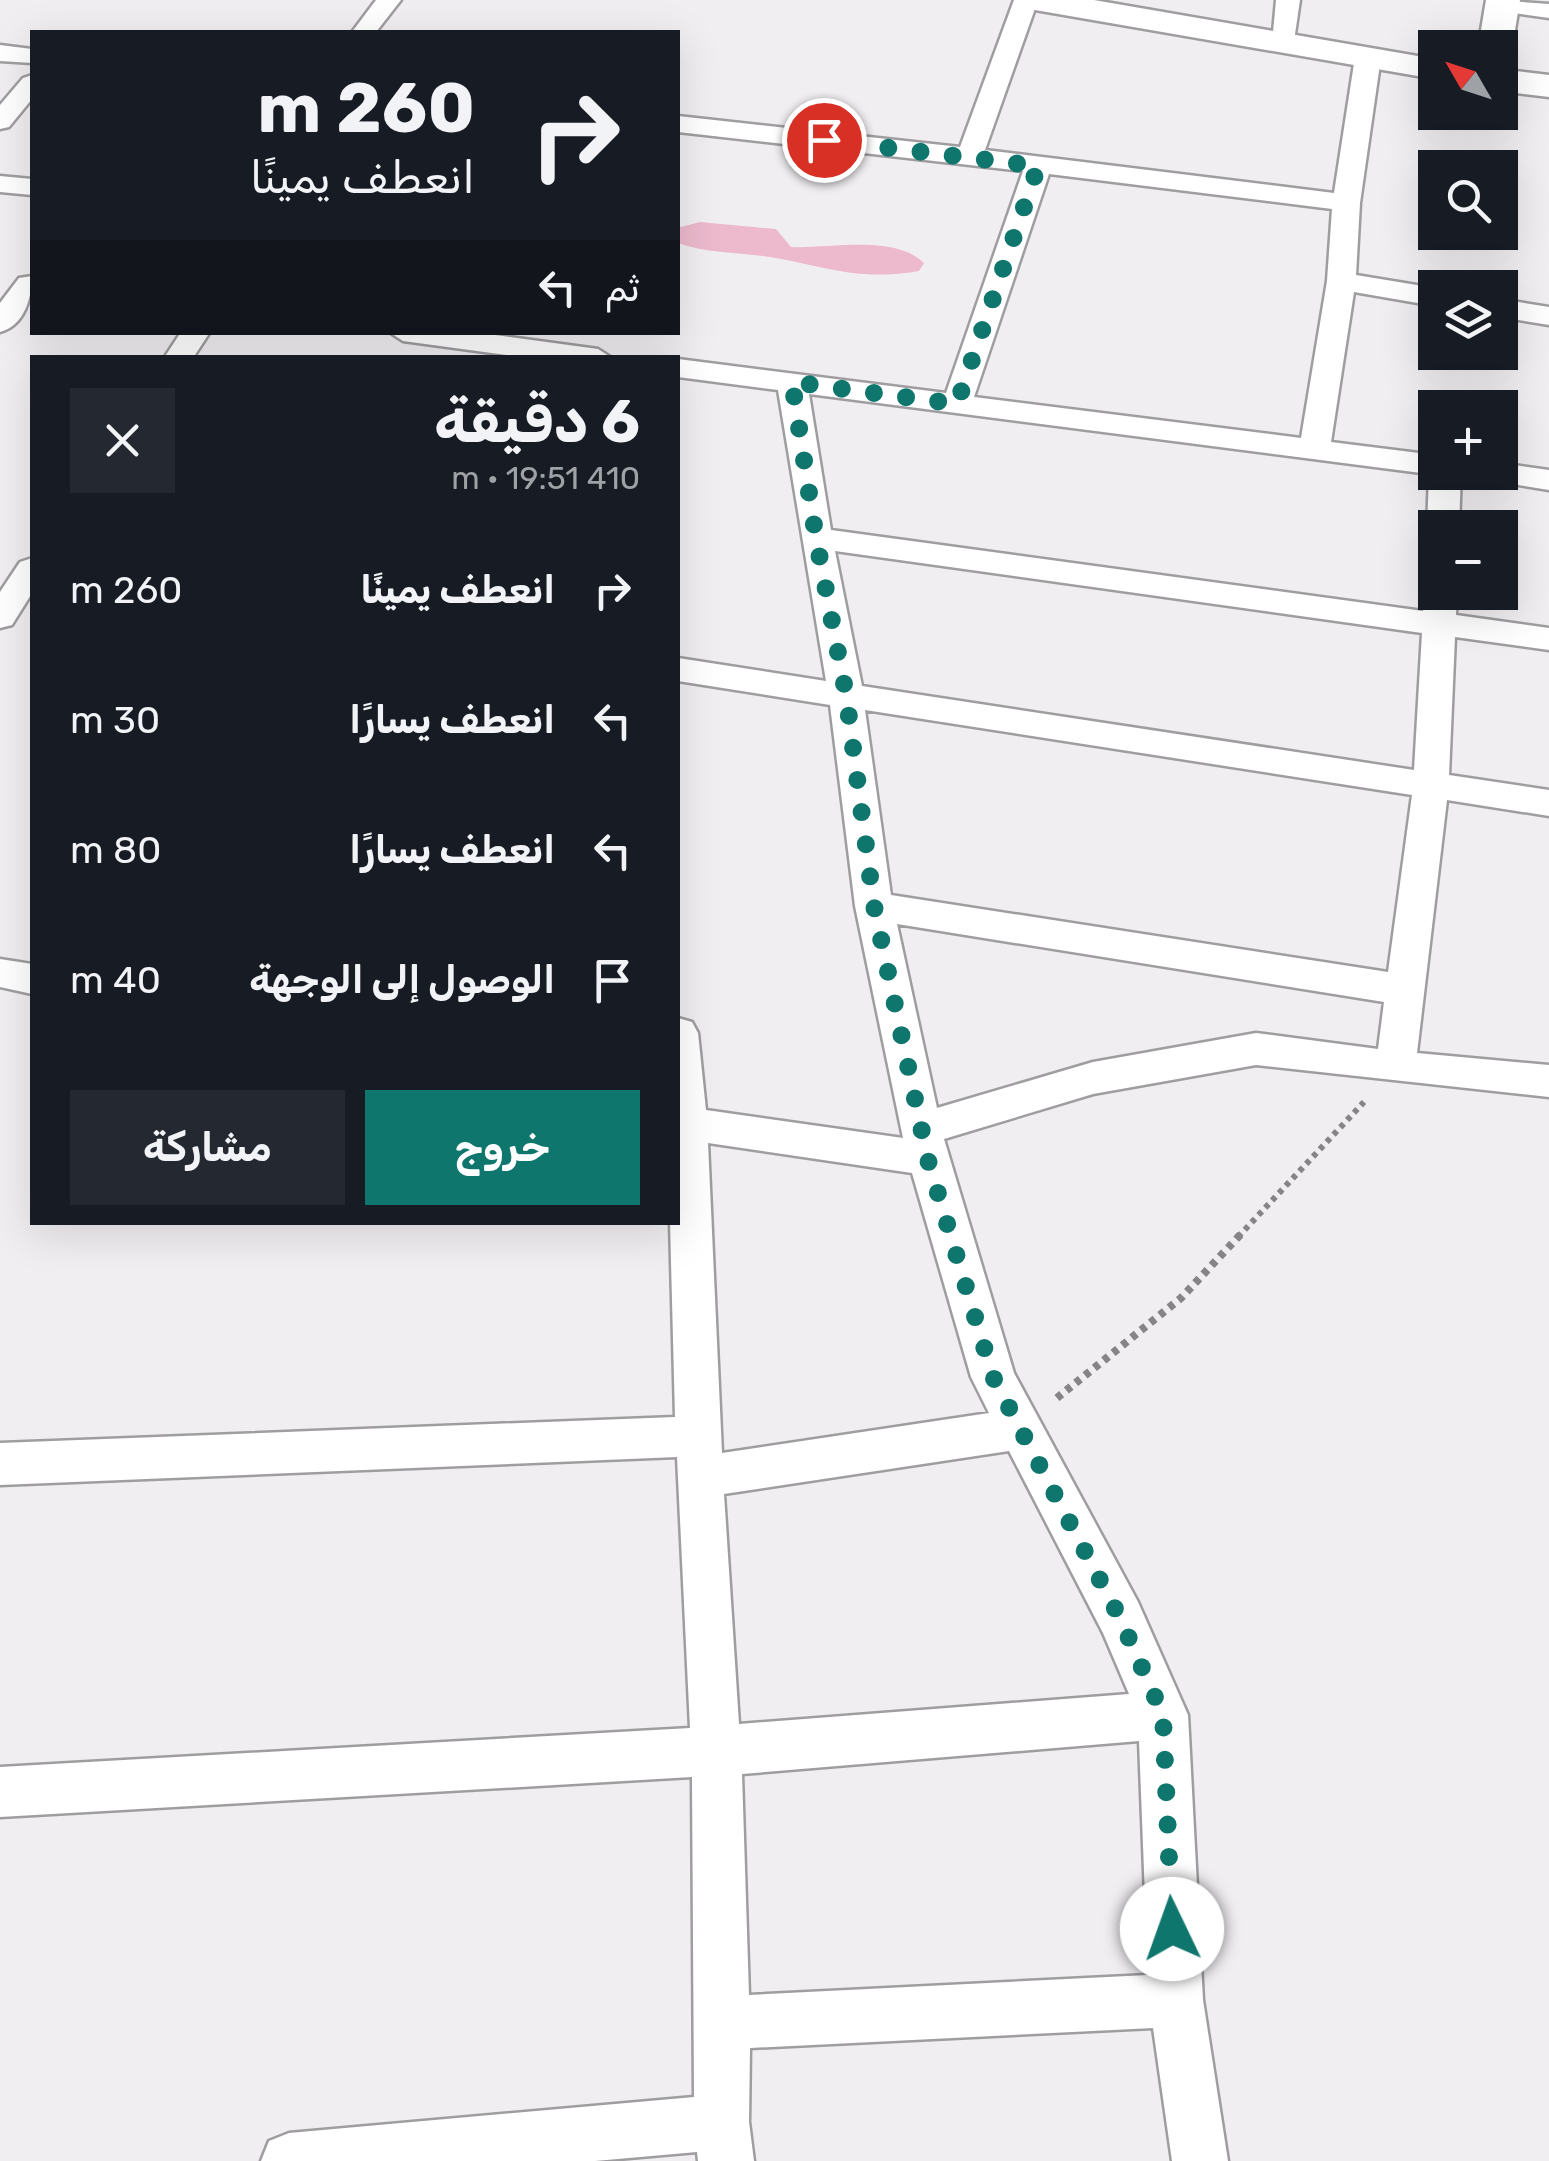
<!DOCTYPE html>
<html lang="ar">
<meta charset="utf-8">
<style>
:root{--surface:#171b24;--page:#242831;--text:#f1f3f6;--muted:#9ea1a6;--accent:#0f766e}
body{margin:0;font-family:Rubik,Cairo,sans-serif;background:var(--page);color:var(--text);direction:rtl;height:100vh;display:flex;flex-direction:column;font-size:38px;white-space:nowrap}
*{box-sizing:border-box;margin:0}
p{font-size:32px;color:var(--muted)}
.icon{flex:none;width:55px;height:55px;fill:none;stroke:currentColor;stroke-width:2;stroke-linecap:round;stroke-linejoin:round}
.map{position:relative;flex:1;overflow:hidden;direction:ltr}
.panel{position:absolute;left:30px;top:355px;width:650px;height:870px;display:flex;flex-direction:column;background:var(--surface);border-radius:0px;box-shadow:0 10px 40px #0002;direction:rtl}
.panel>*{flex:none}
.top-card{position:absolute;left:30px;top:30px;width:650px;height:305px;border-radius:0px;box-shadow:0 10px 40px #0002;direction:rtl;background:#171b24;color:var(--text);overflow:hidden}
.needle{width:65px;rotate:309deg}
.buttons{position:absolute;left:1418px;top:30px;display:grid;gap:20px}
.buttons a{display:grid;place-items:center;width:100px;height:100px;border-radius:0px;background:var(--surface);box-shadow:0 10px 40px #0002;font-size:50px}
.pin{position:absolute;display:grid;place-items:center;width:85px;height:85px;color:#fff;margin:-42px;border:5px solid #fff;border-radius:50%;box-shadow:0 2px 10px #0007}
.me{position:absolute;width:110px;margin:-55px;rotate:357deg;stroke-linejoin:round;filter:drop-shadow(0 0 8px #0008)}
.turn{display:flex;align-items:center;gap:35px;height:210px;padding:0 40px;font-size:45px}
.turn .icon{width:130px;height:130px;stroke-width:2.5}
.turn b{display:block;font-size:70px;line-height:85px}
.then{display:flex;align-items:center;height:95px;padding:0 40px;background:#0003;gap:20px;font-size:38px}
.round{display:grid;place-items:center;flex:none;width:105px;height:105px;border-radius:0px;background:var(--page)}
.overview{display:flex;align-items:center;justify-content:space-between;height:170px;padding:0 40px}
h1{font-size:60px;font-weight:700;line-height:75px}
.cta{display:flex;gap:20px;margin-top:auto;padding:20px 40px}
.cta a{flex:1;height:115px;border-radius:0px;background:var(--accent);color:#fff;font-size:40px;font-weight:700;line-height:115px;text-align:center}
.cta a+a{background:var(--page);color:var(--text)}
ul{padding:0;list-style:none}
li{display:flex;align-items:center;gap:30px;height:130px;padding:0 40px}
li div{flex:1}
li b{display:block;font-size:38px}
li em{font-style:normal}
.map>svg:first-child{display:block}
.green{fill:#ecb9cd}
.lines{fill:none;stroke-linecap:round;stroke-linejoin:round}
.street-casing{stroke:#9f9da0;stroke-width:5}
.secondary-casing{stroke:#9f9da0;stroke-width:5}
.path-far1{stroke:#868486;stroke-width:6;stroke-dasharray:5 5;stroke-linecap:butt}
.path{stroke:#868486;stroke-width:8;stroke-dasharray:6 6;stroke-linecap:butt}
.street{fill:#fff;fill-rule:evenodd}
.secondary{fill:#fff;fill-rule:evenodd}
.route{stroke:#0f766e;stroke-width:18;stroke-dasharray:0 32.4}
</style>
<div class="map">
<svg width="1549" height="2161" viewBox="0 0 1549 2161">
<rect width="100%" height="100%" fill="#f0eef1"/>
<path class="green" d="M700 222 776 229 791 247C830 249 894 234 924 263L919 271C855 282 824 265 763 256 733 252 706 253 678 243V224L681 227Z"/>
<g class="lines">
<g class="street-casing">
<path id="street" d="M376 0H401L376 32H352Z
M1014 0H1038L985 150 1334 193 1355 57 1368 49 1377 52 1381 57 1360 203 1356 275 1435 288V306L1354 292 1331 442 1435 455V472H1461L1459 528H1435V536L1427 528 1429 474 809 394 831 530 1423 611 1425 592 1435 583V592H1457L1456 615 1549 628V650L1455 637 1449 775 1549 790V816L1447 800 1417 1053 1549 1065V1097L1256 1065 1093 1094 944 1139 1014 1373 1138 1602 1188 1715 1203 2000 1228 2161H1172L1153 2028 750 2048 749 2122 754 2161H698L697 2152 595 2161H261L269 2141 289 2133 694 2097 692 1777 0 1817V1767L690 1728 677 1457 0 1485V1443L675 1417 670 1222H678V1018L692 1022 698 1033 706 1110 903 1138 855 906 830 705 678 681V658L826 681 778 390 678 377V359L946 393 1023 171 678 132V116L960 147ZM1049 174 1332 209 1327 281 1301 438 974 397ZM835 551 1422 633 1414 770 862 686ZM865 710 1412 795 1388 972 891 895ZM897 924 1384 1002 1378 1049 1256 1033 1093 1062 937 1108ZM708 1143 912 1173 971 1377 989 1413 722 1453ZM1009 1451 1103 1633 1129 1694 739 1724 724 1494ZM1139 1741 1148 1975 749 1995 742 1774Z
M1276 0H1300L1293 48 1284 50 1272 43Z
M1493 0 1549 4V18L1493 10 1490 5Z
M0 45 32 49V63L0 61Z
M32 75V99L9 127 0 129V105L23 78Z
M0 176 32 179V195L0 192Z
M32 276C32 298 24 326 0 332V303L19 278Z
M1500 299 1549 307V325L1500 317Z
M181 332H210L193 358H164Z
M389 332H473L598 349 612 358H528L403 341Z
M1500 463 1549 470V490L1481 479 1477 472H1500Z
M32 558V593L12 625 0 628V592L20 562Z
M0 959 32 964V994L0 987Z"/>
</g>
<g class="secondary-casing">
<path id="secondary" d="M1018 0H1094L1435 59V79L1035 10 1023 7Z
M1486 0H1520L1512 48 1507 55 1500 57V48H1478Z
M1500 69 1549 75V97L1500 91Z"/>
</g>
<path class="path-far1" d="M1238 1237 1364 1102"/>
<path class="path" d="M1057 1398 1181 1298 1241 1234"/>
<use href="#street" class="street"/>
<use href="#secondary" class="secondary"/>
</g>
<g class="lines">
<path class="route" d="M824 140 1038 166 957 404 792 382 816 538 846 694 874 906 928 1160 993 1377 1120 1618 1163 1715 1172 1929"/>
</g>
</svg>
<div class="buttons">
<a><svg class="needle" viewBox="-14 -14 28 28"><path d="M0-13l5 13h-10z" fill="#e53935"/><path d="M0 13l5-13h-10z" fill="#9ea1a6"/></svg></a>
<a><svg class="icon" aria-label="search" viewBox="0 0 24 24"><circle cx="10" cy="10" r="6"/><path d="M15 15l6 6"/></svg></a>
<a><svg class="icon" aria-label="layers" viewBox="0 0 24 24"><path d="M12 4l9 5-9 5-9-5zM3 14l9 5 9-5"/></svg></a>
<a>+</a>
<a>−</a>
</div>
<div class="pin" style="left:824px;top:140px;background:#d93025"><svg class="icon" aria-label="arrive" viewBox="0 0 24 24"><path d="M6 21V4h12l-3 4 3 4H6"/></svg></div>
<svg class="me" style="left:1172px;top:1929px" viewBox="-20 -20 40 40"><circle r="19" fill="#fff"/><path d="M0-13L10 11 0 6-10 11z" fill="#0f766e"/></svg>
<div class="top-card">
<div class="turn"><svg class="icon" aria-label="right" viewBox="0 0 24 24"><path d="M7 20v-9h11M14 6l5 5-5 5"/></svg><div><b>260 m</b>انعطف يمينًا</div></div>
<div class="then">ثم<svg class="icon" aria-label="left" viewBox="0 0 24 24"><path d="M17 20v-9H6M10 6l-5 5 5 5"/></svg></div>
</div>
<section class="panel">
<div class="overview"><div><h1>6 دقيقة</h1><p>410 m · 19:51</p></div><a class="round"><svg class="icon" aria-label="close" viewBox="0 0 24 24"><path d="M6 6l12 12M18 6L6 18"/></svg></a></div>
<ul>
<li><svg class="icon" aria-label="right" viewBox="0 0 24 24"><path d="M7 20v-9h11M14 6l5 5-5 5"/></svg><div><b>انعطف يمينًا</b></div><em>260 m</em></li>
<li><svg class="icon" aria-label="left" viewBox="0 0 24 24"><path d="M17 20v-9H6M10 6l-5 5 5 5"/></svg><div><b>انعطف يسارًا</b></div><em>30 m</em></li>
<li><svg class="icon" aria-label="left" viewBox="0 0 24 24"><path d="M17 20v-9H6M10 6l-5 5 5 5"/></svg><div><b>انعطف يسارًا</b></div><em>80 m</em></li>
<li><svg class="icon" aria-label="arrive" viewBox="0 0 24 24"><path d="M6 21V4h12l-3 4 3 4H6"/></svg><div><b>الوصول إلى الوجهة</b></div><em>40 m</em></li>
</ul>
<div class="cta"><a>خروج</a><a>مشاركة</a></div>
</section>
</div>
